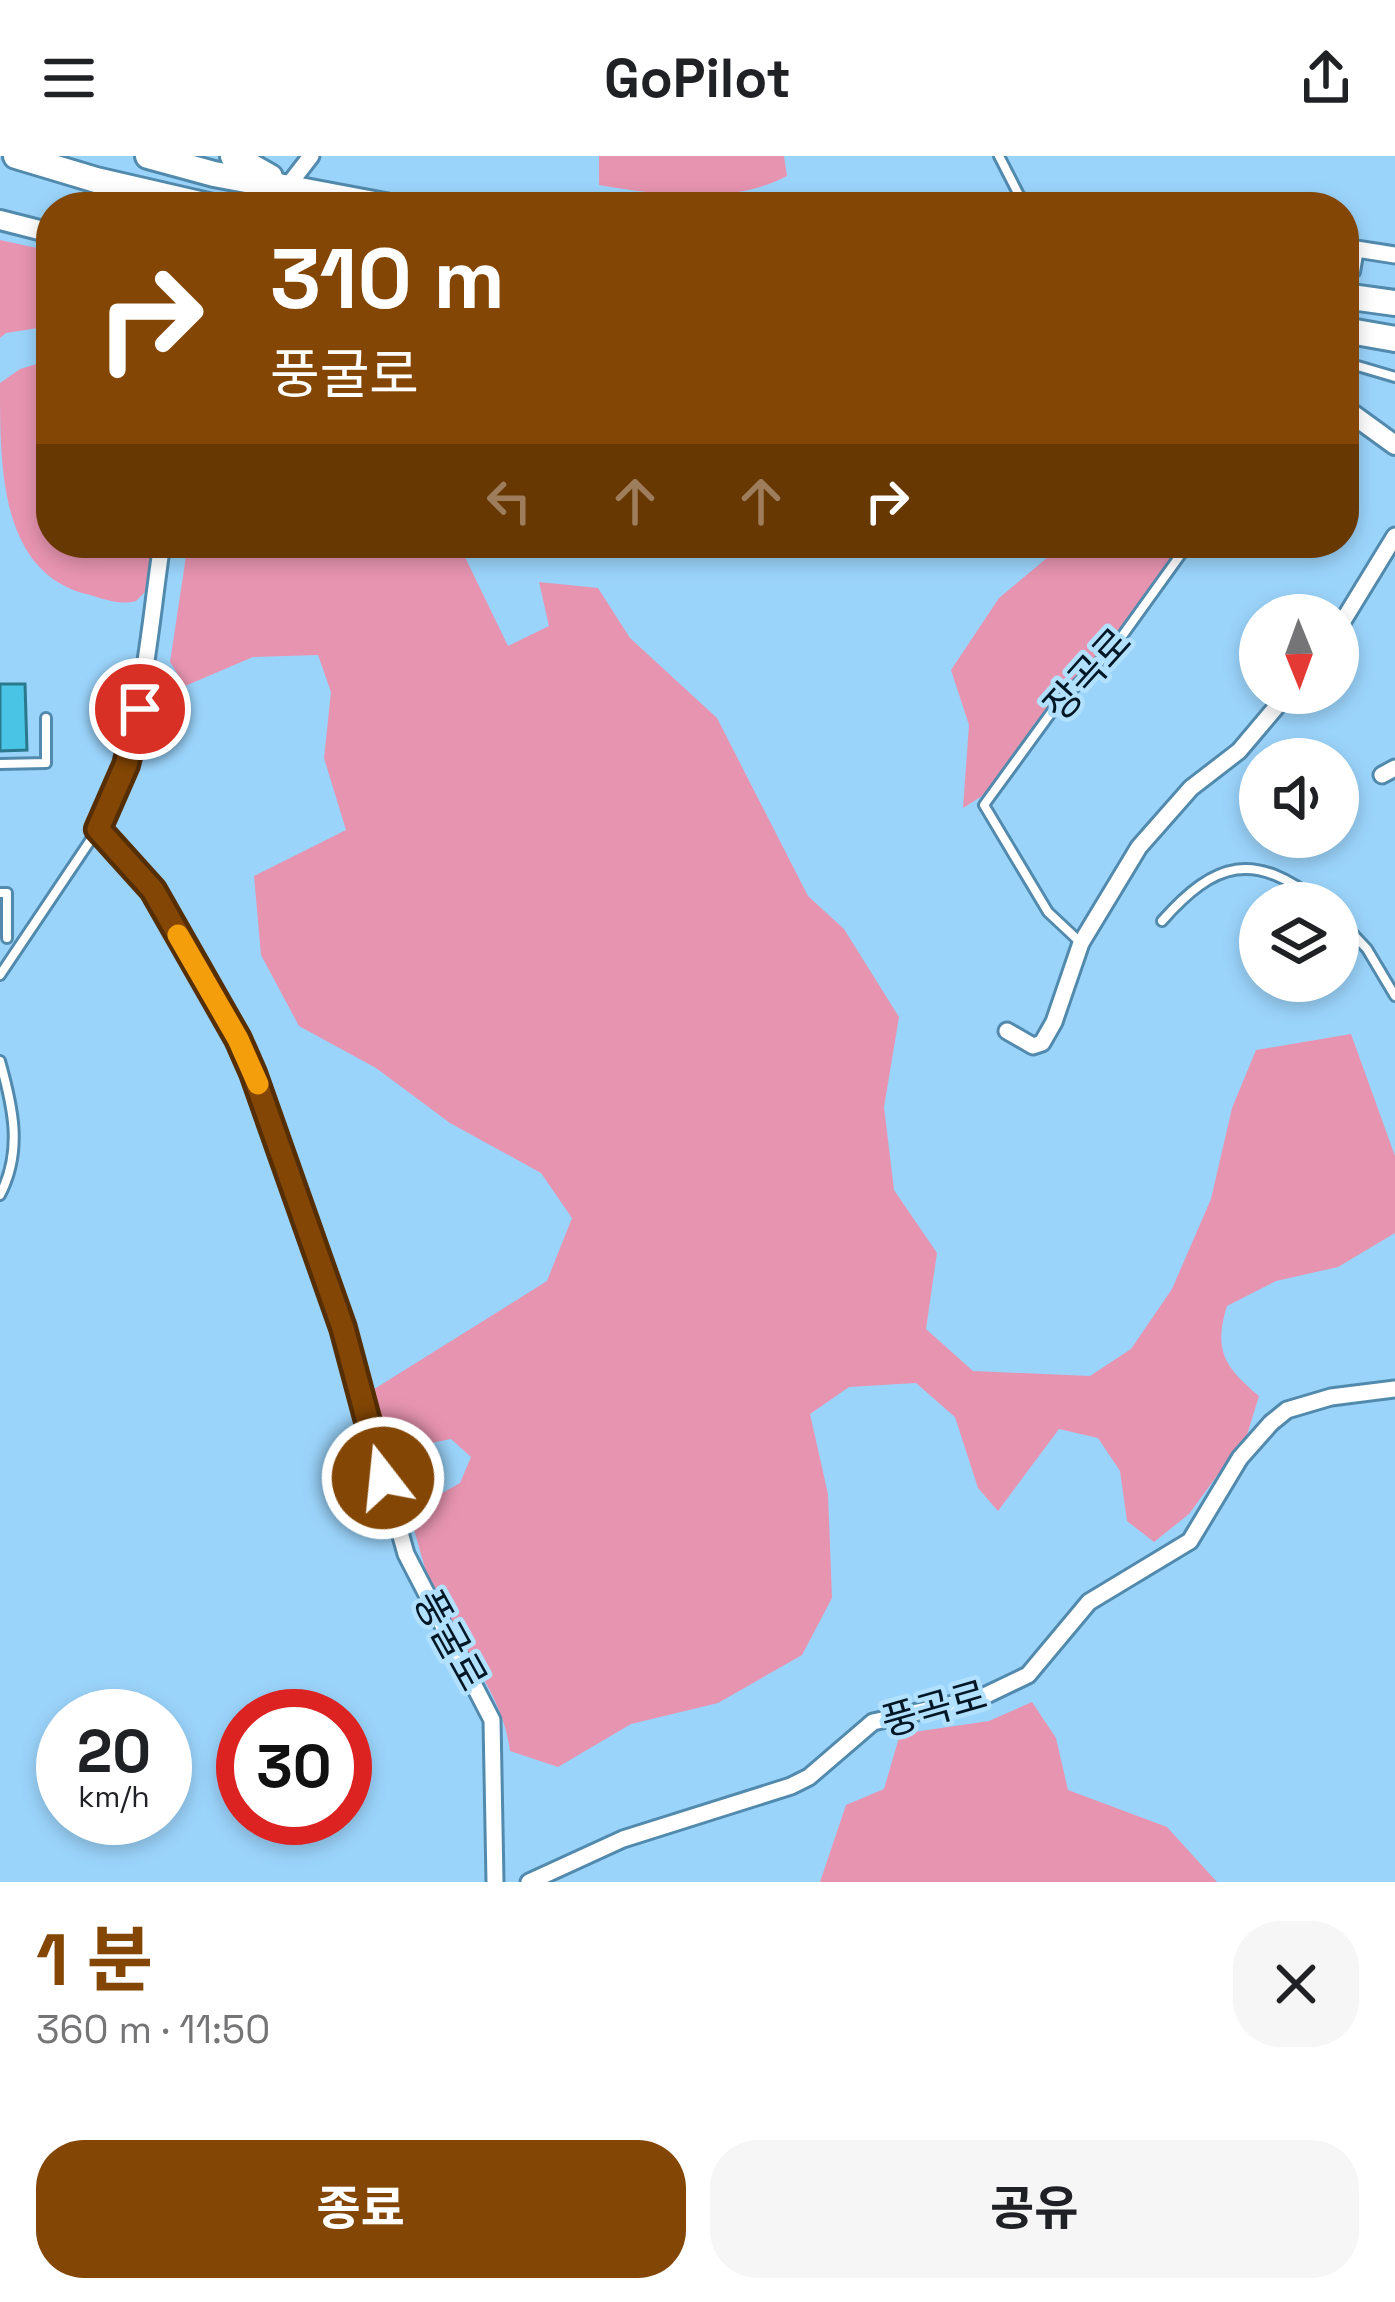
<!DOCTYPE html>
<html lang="ko">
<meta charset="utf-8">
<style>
:root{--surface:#fff;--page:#f6f6f6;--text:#202124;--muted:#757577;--accent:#834604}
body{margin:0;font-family:"Space Grotesk","Noto Sans KR",sans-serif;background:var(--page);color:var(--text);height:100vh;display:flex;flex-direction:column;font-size:45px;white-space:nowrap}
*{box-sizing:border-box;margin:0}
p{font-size:39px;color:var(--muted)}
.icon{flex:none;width:66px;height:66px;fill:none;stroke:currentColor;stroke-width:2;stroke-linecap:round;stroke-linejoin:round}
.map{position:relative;height:1726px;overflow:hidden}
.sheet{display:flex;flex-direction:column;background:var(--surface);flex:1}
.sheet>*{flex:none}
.guide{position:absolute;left:36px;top:36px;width:1323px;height:366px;border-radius:48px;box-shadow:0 6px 18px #0003;background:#834604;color:#fff;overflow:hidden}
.needle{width:78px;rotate:179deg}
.tools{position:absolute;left:1239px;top:438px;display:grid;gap:24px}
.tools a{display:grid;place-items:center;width:120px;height:120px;border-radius:50%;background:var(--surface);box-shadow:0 6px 18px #0003;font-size:60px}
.speed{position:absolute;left:36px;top:1533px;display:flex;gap:24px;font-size:60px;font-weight:700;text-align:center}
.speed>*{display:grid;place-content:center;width:156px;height:156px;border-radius:50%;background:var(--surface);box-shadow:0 6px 18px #0003;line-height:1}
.speed small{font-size:30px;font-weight:400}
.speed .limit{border:18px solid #d22;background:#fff;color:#111}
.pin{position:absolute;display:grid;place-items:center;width:102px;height:102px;color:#fff;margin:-51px;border:6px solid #fff;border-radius:50%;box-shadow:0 3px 12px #0007}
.me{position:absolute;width:132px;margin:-66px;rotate:344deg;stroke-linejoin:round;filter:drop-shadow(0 0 9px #0008)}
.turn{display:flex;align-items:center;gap:42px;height:252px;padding:0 36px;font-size:54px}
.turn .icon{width:156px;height:156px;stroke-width:2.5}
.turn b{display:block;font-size:84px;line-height:102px}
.lanes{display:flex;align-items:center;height:114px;padding:0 36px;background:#0003;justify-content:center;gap:60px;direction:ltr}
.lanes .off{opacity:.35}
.round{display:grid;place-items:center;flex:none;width:126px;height:126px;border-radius:48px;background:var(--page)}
.overview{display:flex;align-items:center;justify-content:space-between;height:204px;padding:0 36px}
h1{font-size:72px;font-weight:700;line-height:90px;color:var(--accent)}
.action{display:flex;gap:24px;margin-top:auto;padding:24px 36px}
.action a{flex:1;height:138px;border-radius:48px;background:var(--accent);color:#fff;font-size:48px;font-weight:700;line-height:138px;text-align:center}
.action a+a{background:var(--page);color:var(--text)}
header{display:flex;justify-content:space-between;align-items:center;height:156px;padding:0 36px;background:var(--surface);font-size:54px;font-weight:700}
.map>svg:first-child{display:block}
.green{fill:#e794b0}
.building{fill:#49c4e4;stroke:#2a788c;stroke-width:3}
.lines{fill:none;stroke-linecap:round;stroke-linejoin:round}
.service-casing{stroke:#528aad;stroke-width:14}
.minor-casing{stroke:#528aad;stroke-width:21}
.tertiary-casing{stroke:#528aad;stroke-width:24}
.primary-casing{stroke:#528aad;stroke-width:30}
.service{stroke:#fff;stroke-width:8}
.minor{stroke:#fff;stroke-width:15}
.tertiary{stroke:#fff;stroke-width:18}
.primary{stroke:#fff;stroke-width:24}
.route-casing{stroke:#552e03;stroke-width:30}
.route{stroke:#834604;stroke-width:21}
.slow{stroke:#f59e0b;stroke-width:21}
.labels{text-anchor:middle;stroke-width:9;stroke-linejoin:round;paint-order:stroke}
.street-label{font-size:39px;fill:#021725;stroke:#b2e0ff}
</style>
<header><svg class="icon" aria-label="menu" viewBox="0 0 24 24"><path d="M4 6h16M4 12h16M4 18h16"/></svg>GoPilot<svg class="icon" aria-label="share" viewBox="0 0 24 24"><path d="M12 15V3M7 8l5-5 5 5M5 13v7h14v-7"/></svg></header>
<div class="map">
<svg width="1395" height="1726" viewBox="0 0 1395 1726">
<rect width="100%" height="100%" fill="#9bd4fb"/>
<path class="green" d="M599 0H784L787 20C732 49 659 39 599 29Z
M0 84 51 95V170L6 177 0 182Z
M51 204V387H153L145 436 136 445C117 450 100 441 82 437 0 412 0 311 0 227L20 213Z
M188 387H470L464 399 508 490 549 470 539 426 598 432 630 482 717 562 808 740 844 773 899 861 884 951 894 1034 937 1097 926 1173 973 1215 1090 1220 1131 1193 1172 1133 1211 1043 1232 952 1256 894 1351 878 1395 1000V1077L1338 1111 1276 1125 1227 1150C1213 1195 1225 1211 1259 1240L1247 1279 1189 1358 1154 1386 1127 1365 1120 1315 1098 1282 1059 1273 998 1355 978 1332 955 1261 916 1227 849 1231 810 1258 828 1338 832 1442 802 1499 718 1547 631 1568 558 1611 510 1595C503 1540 467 1501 442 1454 426 1425 419 1388 409 1356L460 1327 471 1301 451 1283 391 1295 371 1235 547 1125 572 1062 541 1017 450 967 376 912 299 870 261 799 254 720 346 674 324 602 331 536 318 499 253 501 185 530 170 506Z
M1065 387H1184L1128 466 1035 567 987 637 963 652 969 569 951 514 999 442Z
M1032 1546 1056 1582 1068 1634 1167 1671 1217 1726H820L846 1649 884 1633 900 1578 989 1565Z"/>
<path class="building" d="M0 528H25L27 594 0 595Z"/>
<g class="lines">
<g class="service-casing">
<path id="service" d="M999 0 1020 41 1048 51
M1355 116 1359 93
M1344 206 1395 221
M0 608 46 607V562
M0 737H7V782
M1338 762 1367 793 1395 840
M1162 765C1215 705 1254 694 1320 747
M1080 786 1048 756 984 649 1056 550 1115 490 1189 387
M0 819 98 673
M0 905C13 951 23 995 0 1039"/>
</g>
<g class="minor-casing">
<path id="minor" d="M287 31 311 0
M1344 91 1395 99
M162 387C147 488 144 579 98 673L153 734 238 883 268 953 343 1172 406 1398 492 1564 495 1726
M1338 473 1395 380
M1382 619 1395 612
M1007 875 1033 890 1042 887 1054 866 1081 787 1139 691 1191 632 1239 595 1288 537
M529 1726 623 1683 791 1630 809 1621 873 1566 980 1542 1028 1519 1089 1446 1190 1385 1240 1302 1271 1267 1287 1254 1331 1241 1395 1233"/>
</g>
<g class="tertiary-casing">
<path id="tertiary" d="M0 64 51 77
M1344 252 1395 289"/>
</g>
<g class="primary-casing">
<path id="primary" d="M16 0 96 24 213 51
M148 0 214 18 390 51
M233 0 270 21
M1344 140 1395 147
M1344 174 1395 183"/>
</g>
<use href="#service" class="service"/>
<use href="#minor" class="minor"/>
<use href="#tertiary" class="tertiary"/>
<use href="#primary" class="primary"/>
</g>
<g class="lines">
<g class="route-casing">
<path id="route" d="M140 553 126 609 98 673 153 734 238 883 253 917 343 1172 383 1322"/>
</g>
<use href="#route" class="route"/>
<path class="slow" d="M178 779 238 883 258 928"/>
</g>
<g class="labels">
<g class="street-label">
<text transform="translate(1087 518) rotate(-48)" y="14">장곡로</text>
<text transform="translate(451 1484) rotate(61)" y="14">풍굴로</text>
<text transform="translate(934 1552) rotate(-16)" y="14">풍곡로</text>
</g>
</g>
</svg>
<div class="tools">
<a><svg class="needle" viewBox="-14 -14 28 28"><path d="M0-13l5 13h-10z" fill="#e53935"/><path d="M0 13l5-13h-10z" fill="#757577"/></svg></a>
<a><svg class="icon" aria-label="sound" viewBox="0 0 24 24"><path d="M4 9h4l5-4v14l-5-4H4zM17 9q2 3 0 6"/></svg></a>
<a><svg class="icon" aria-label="layers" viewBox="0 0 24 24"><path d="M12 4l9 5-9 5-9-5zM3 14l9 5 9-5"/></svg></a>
</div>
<div class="speed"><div>20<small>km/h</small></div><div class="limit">30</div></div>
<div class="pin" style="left:140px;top:553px;background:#d93025"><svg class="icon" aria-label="arrive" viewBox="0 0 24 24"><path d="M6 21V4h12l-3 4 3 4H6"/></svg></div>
<svg class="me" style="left:383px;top:1322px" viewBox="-20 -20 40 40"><circle r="17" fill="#834604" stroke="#fff" stroke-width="3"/><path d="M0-11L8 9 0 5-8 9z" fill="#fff"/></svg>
<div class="guide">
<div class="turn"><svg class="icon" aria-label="right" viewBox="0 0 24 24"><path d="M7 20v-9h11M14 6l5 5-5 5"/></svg><div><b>310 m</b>풍굴로</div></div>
<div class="lanes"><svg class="icon off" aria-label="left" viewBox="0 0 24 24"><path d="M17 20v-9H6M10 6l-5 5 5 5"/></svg><svg class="icon off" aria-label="ahead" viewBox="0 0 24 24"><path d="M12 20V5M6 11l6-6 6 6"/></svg><svg class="icon off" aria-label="ahead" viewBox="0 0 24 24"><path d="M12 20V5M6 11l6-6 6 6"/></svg><svg class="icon" aria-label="right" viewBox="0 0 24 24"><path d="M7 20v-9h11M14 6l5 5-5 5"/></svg></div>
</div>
</div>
<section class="sheet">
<div class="overview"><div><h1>1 분</h1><p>360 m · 11:50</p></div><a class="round"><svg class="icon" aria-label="close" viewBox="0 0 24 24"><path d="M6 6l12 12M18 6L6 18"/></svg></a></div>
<div class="action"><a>종료</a><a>공유</a></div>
</section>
